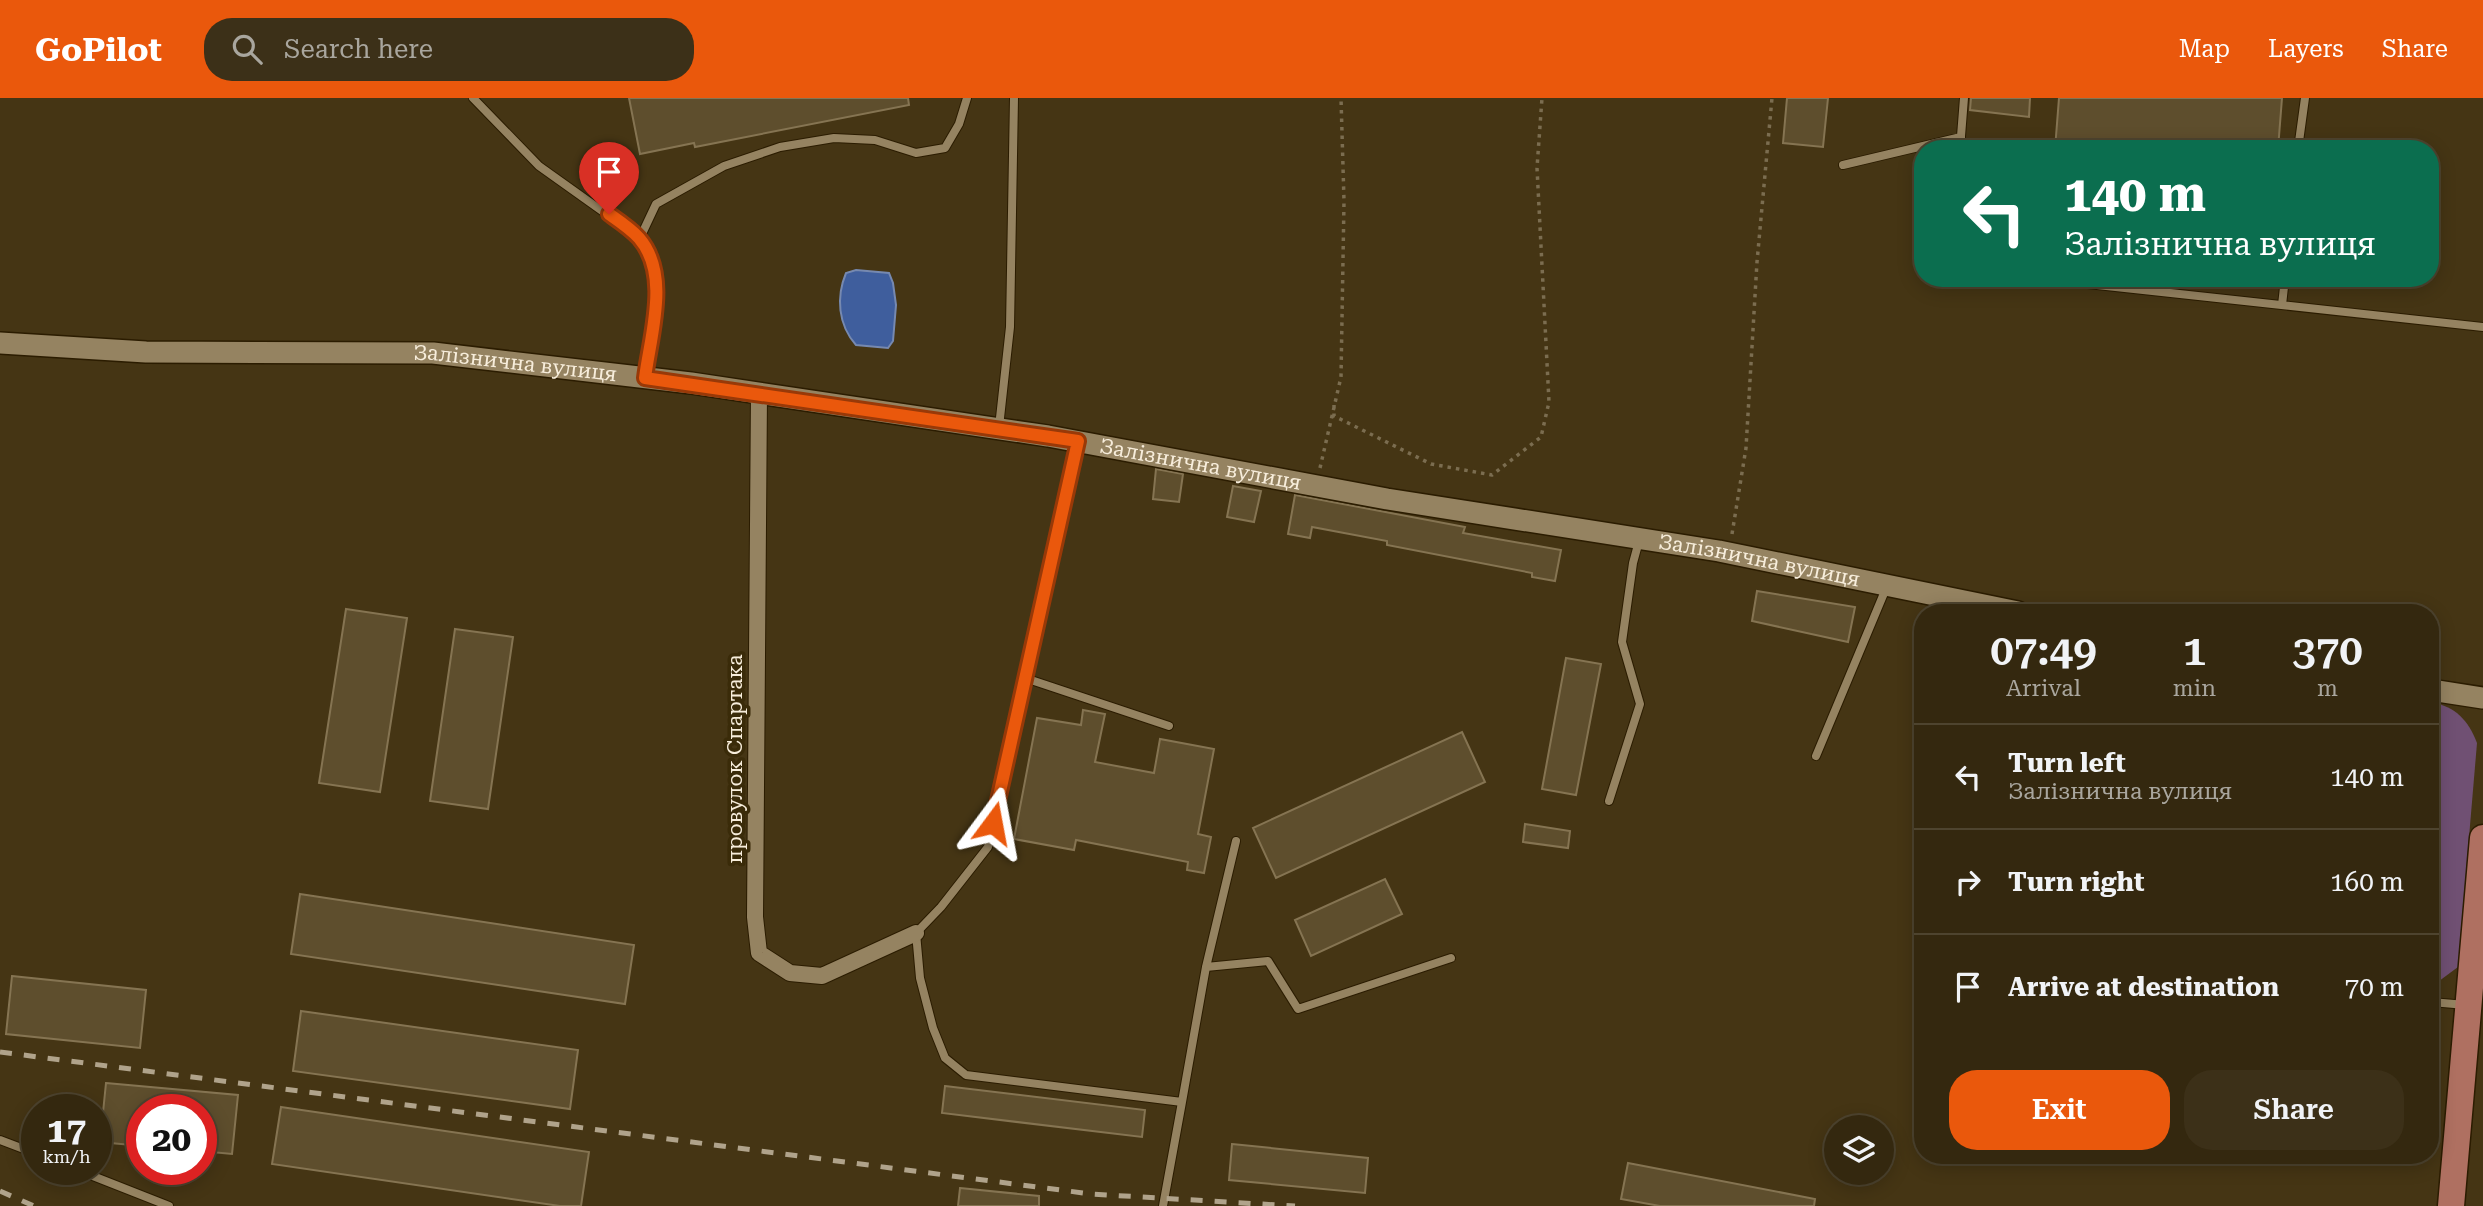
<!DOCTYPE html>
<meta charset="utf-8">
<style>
:root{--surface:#34280f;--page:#3c3018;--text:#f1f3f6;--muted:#a9a69e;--line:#4e442f;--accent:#ea580c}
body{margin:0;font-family:"Roboto Serif",serif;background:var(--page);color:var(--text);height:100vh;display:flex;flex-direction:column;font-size:26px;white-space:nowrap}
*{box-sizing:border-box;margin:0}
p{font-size:23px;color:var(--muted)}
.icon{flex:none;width:38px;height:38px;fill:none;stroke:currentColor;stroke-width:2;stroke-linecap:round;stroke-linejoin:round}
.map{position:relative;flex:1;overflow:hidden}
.details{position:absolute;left:1914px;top:506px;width:525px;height:560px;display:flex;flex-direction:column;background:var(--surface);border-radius:28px;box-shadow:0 4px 18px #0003,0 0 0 2px var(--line)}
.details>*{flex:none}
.guide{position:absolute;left:1914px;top:42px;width:525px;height:147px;border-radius:28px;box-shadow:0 4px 18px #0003,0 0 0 2px var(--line);background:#0b6e4f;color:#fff;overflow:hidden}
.controls{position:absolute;left:1824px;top:1017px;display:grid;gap:14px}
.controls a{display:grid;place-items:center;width:70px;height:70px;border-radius:50%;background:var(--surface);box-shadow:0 4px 18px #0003,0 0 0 2px var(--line);font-size:35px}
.speed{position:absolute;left:21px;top:996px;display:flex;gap:14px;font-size:35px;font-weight:700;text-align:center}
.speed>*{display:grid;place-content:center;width:91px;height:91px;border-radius:50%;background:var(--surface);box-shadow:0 4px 18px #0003,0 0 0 2px var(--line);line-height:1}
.speed small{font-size:18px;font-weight:400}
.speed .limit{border:10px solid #d22;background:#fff;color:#111}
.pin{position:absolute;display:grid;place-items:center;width:60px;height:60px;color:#fff;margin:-72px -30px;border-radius:50% 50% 50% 0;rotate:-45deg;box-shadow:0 0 7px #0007}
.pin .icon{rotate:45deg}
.me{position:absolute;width:77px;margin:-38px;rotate:13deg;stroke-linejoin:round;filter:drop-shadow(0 0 5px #0008)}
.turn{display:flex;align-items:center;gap:24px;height:147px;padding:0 35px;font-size:32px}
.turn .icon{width:91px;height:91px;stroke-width:2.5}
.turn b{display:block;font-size:49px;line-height:60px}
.eta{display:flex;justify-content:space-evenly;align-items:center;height:119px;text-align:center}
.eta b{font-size:42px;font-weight:600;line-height:49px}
.button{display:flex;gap:14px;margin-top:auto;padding:14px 35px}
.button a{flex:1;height:80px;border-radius:28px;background:var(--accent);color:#fff;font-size:28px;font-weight:600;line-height:80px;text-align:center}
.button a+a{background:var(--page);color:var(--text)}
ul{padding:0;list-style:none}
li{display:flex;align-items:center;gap:21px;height:105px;padding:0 35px;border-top:2px solid var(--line)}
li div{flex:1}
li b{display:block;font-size:26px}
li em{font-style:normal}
header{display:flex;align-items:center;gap:42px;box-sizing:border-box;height:98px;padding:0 35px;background:var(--accent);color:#fff}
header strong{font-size:33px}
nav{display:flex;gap:38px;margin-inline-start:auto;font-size:24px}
.search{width:490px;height:63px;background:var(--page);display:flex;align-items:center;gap:18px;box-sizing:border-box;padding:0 24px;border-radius:28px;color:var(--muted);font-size:26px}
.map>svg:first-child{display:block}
.green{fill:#705073}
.water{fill:#3f5e9d;stroke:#7689b0;stroke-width:2}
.building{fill:#5e4e2d;stroke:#857452;stroke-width:2}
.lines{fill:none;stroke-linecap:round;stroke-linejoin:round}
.service-casing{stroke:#2b1c00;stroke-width:10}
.minor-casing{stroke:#2b1c00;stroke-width:18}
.tertiary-casing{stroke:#2b1c00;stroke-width:24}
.primary-casing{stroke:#2b1c00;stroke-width:29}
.path{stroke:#7b6d50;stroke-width:3.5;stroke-dasharray:3.5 5;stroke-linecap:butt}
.service{stroke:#958361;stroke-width:8}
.minor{stroke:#958361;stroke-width:16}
.tertiary{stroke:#958361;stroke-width:21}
.primary{stroke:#af7061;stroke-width:26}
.rail{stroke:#b0a38b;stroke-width:5;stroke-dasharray:12 12;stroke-linecap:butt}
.route-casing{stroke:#983908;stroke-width:18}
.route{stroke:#ea580c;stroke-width:12}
.labels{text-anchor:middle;stroke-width:7;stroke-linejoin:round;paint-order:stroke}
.street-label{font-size:21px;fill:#f7eddb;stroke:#3a2b09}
</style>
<header>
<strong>GoPilot</strong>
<div class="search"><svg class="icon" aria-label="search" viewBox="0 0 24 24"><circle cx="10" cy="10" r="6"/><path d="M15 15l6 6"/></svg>Search here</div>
<nav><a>Map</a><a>Layers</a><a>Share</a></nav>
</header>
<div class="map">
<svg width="2483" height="1108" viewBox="0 0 2483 1108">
<rect width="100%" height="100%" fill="#453514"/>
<path class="green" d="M2431 604C2456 609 2468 622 2477 645L2458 869 2431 889Z"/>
<path class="water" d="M856 172 889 175 893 185 896 207 893 243 888 250 856 247C838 227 836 199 846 175Z"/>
<path class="building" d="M629 0H908L909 7 695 49 694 45 640 56Z
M1787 0H1828L1823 49 1783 45Z
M1971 0H2030L2029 19 1970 12Z
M2059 0H2282L2278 51H2055Z
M1156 371 1183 376 1179 404 1153 401Z
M1233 388 1261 393 1254 424 1227 419Z
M1295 397 1465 429 1463 435 1561 452 1555 483 1532 479V475L1387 447V443L1312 429 1310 440 1288 436Z
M1757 493 1855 509 1848 544 1752 523Z
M346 511 407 520 380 694 319 685Z
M455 531 513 539 488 711 430 703Z
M1566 560 1601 566 1576 697 1542 691Z
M1083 612 1105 616 1095 664 1154 675 1160 641 1214 651 1198 736 1211 739 1204 775 1187 772 1188 764 1076 742 1074 752 1014 741 1037 620 1081 627Z
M1462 634 1485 684 1276 780 1253 730Z
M1525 726 1570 733 1568 750 1523 744Z
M1385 781 1402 816 1311 858 1295 822Z
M300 796 634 847 625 906 291 856Z
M12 878 146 892 140 950 6 936Z
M301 913 578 952 570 1011 293 973Z
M106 985 238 997 232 1056 201 1053V1012H142V1048L100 1044Z
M945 988 1145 1012 1142 1039 942 1015Z
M281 1009 589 1054 581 1108H560L272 1066Z
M1232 1046 1368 1060 1365 1095 1229 1082Z
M1628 1065 1815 1101 1814 1108H1660L1621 1101Z
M960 1090 1039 1098V1108H958Z"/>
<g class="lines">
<g class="service-casing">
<path id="service" d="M473 0 539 68 640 140 653 166 657 203 645 278
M1960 51 1964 0
M2298 51 2305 0
M1843 67 1961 39
M640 140 656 106 724 68 780 49 834 40 875 42 916 55 945 50 959 26 967 0
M2032 180 2483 229
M2282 207 2285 180
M999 329 1010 229 1014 0
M1077 346 988 749 941 809 916 835 920 880 933 930 945 960 966 977 1182 1004 1163 1108
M1025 580 1169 628
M1816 658 1887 488
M1609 703 1640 606 1622 544 1633 465 1639 443
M1206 869 1268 863 1298 911 1451 860
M2431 904 2466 907
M1182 1004 1206 869 1236 743
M0 1042 37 1056
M75 1071 169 1108"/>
</g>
<g class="minor-casing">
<path id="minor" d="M759 295 755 819 759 855 790 875 822 878 916 835"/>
</g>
<g class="tertiary-casing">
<g id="tertiary">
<path id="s1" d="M0 245 146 254 433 255 691 285 1048 338 1387 401 1719 453 2018 514"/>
<path d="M2431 592 2483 600"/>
</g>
</g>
<g class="primary-casing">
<path id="primary" d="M2451 1108 2483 740"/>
</g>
<path class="path" d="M1334 307V318L1431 366 1492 377 1541 339 1549 304 1537 70 1542 0
M1320 370 1341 279 1344 103 1341 0
M1732 436 1746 350 1757 164 1772 0"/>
<use href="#service" class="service"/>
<use href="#minor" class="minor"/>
<use href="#tertiary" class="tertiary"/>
<use href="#primary" class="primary"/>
<path class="rail" d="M0 954 1091 1096 1295 1108
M0 1093 34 1108"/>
</g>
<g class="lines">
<g class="route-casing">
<path id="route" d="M609 116C619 123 631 131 639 140 671 177 650 238 645 280L1078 343 993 725"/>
</g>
<use href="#route" class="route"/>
</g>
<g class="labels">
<g class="street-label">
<text dy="7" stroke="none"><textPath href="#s1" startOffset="516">Залізнична вулиця</textPath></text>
<text dy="7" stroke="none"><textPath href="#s1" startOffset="1209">Залізнична вулиця</textPath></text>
<text dy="7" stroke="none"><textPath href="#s1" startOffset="1776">Залізнична вулиця</textPath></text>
<text transform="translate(735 661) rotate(-90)" y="7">провулок Спартака</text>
</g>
</g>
</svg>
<div class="controls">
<a><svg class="icon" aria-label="layers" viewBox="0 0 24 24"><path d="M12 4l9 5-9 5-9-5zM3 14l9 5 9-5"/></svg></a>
</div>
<div class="speed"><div>17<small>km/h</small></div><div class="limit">20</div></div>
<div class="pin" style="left:609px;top:116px;background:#d93025"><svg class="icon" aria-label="arrive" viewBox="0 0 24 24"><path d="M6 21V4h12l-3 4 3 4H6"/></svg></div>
<svg class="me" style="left:993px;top:725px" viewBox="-20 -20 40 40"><path d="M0-17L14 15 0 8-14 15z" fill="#ea580c" stroke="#fff" stroke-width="4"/></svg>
<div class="guide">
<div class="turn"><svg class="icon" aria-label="left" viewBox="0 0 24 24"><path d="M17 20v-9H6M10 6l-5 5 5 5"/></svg><div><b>140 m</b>Залізнична вулиця</div></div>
</div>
<section class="details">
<div class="eta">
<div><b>07:49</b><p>Arrival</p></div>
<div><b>1</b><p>min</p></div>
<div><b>370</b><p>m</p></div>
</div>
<ul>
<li><svg class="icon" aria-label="left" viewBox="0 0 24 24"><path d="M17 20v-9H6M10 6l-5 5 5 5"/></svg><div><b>Turn left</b><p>Залізнична вулиця</p></div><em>140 m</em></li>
<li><svg class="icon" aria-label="right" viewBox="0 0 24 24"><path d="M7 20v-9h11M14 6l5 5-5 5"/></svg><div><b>Turn right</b></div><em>160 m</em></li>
<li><svg class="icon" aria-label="arrive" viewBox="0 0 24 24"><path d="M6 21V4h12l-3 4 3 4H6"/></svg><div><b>Arrive at destination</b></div><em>70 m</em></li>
</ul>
<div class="button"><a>Exit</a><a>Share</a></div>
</section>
</div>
